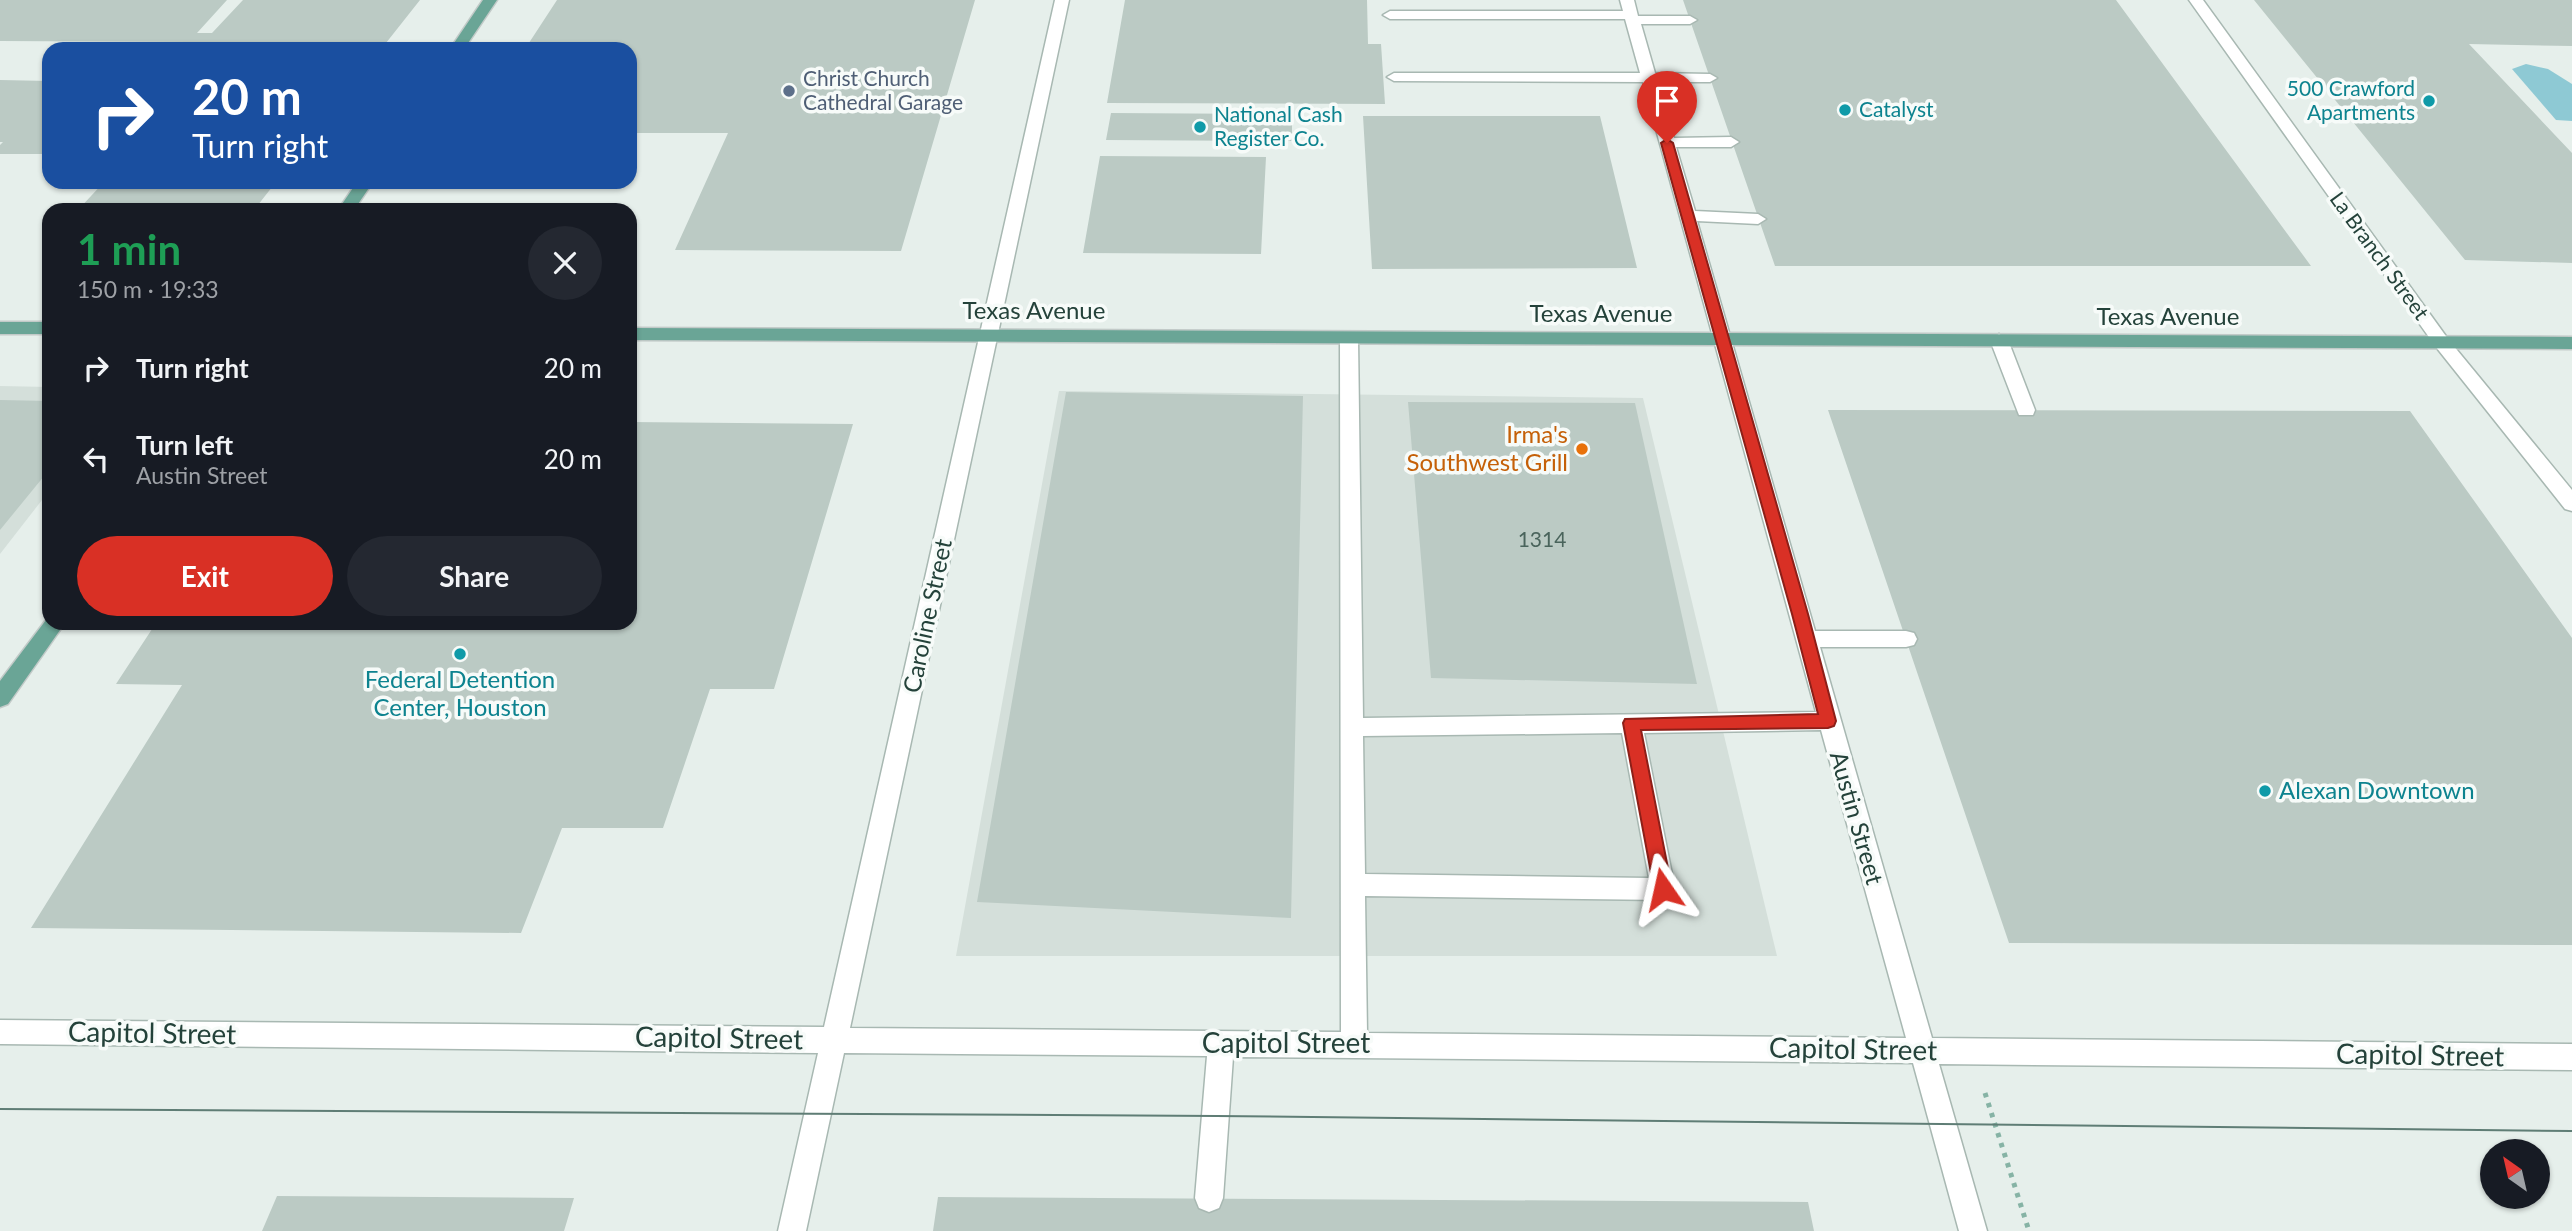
<!DOCTYPE html>
<meta charset="utf-8">
<style>
:root{--surface:#171b24;--page:#242831;--text:#f1f3f6;--muted:#9ea1a6;--accent:#d93025}
body{margin:0;font-family:Lato,sans-serif;background:var(--page);color:var(--text);height:100vh;display:flex;flex-direction:column;font-size:26px;white-space:nowrap}
*{box-sizing:border-box;margin:0}
p{font-size:23px;color:var(--muted)}
.icon{flex:none;width:38px;height:38px;fill:none;stroke:currentColor;stroke-width:2;stroke-linecap:round;stroke-linejoin:round}
.map{position:relative;flex:1;overflow:hidden}
.drawer{position:absolute;left:42px;top:203px;width:595px;height:427px;display:flex;flex-direction:column;background:var(--surface);border-radius:21px;box-shadow:0 2px 5px #0004}
.drawer>*{flex:none}
.hud{position:absolute;left:42px;top:42px;width:595px;height:147px;border-radius:21px;box-shadow:0 2px 5px #0004;background:#1a4fa0;color:#fff;overflow:hidden}
.needle{width:46px;rotate:326deg}
.buttons{position:absolute;left:2480px;top:1139px;display:grid;gap:14px}
.buttons a{display:grid;place-items:center;width:70px;height:70px;border-radius:50%;background:var(--surface);box-shadow:0 2px 5px #0004;font-size:35px}
.pin{position:absolute;display:grid;place-items:center;width:60px;height:60px;color:#fff;margin:-72px -30px;border-radius:50% 50% 50% 0;rotate:-45deg;box-shadow:0 0 7px #0007}
.pin .icon{rotate:45deg}
.me{position:absolute;width:77px;margin:-38px;rotate:349deg;stroke-linejoin:round;filter:drop-shadow(0 0 5px #0008)}
.turn{display:flex;align-items:center;gap:24px;height:147px;padding:0 35px;font-size:32px}
.turn .icon{width:91px;height:91px;stroke-width:2.5}
.turn b{display:block;font-size:49px;line-height:60px}
.round{display:grid;place-items:center;flex:none;width:74px;height:74px;border-radius:37px;background:var(--page)}
.headline{display:flex;align-items:center;justify-content:space-between;height:119px;padding:0 35px}
h1{font-size:42px;font-weight:700;line-height:52px;color:#1e9e55}
.action{display:flex;gap:14px;margin-top:auto;padding:14px 35px}
.action a{flex:1;height:80px;border-radius:42px;background:var(--accent);color:#fff;font-size:28px;font-weight:700;line-height:80px;text-align:center}
.action a+a{background:var(--page);color:var(--text)}
ul{padding:0;list-style:none}
li{display:flex;align-items:center;gap:21px;height:91px;padding:0 35px}
li div{flex:1}
li b{display:block;font-size:26px}
li em{font-style:normal}
.map>svg:first-child{display:block}
.built{fill:#d4dfda}
.water{fill:#8ec9d4}
.building{fill:#bbcac4}
.lines{fill:none;stroke-linecap:round;stroke-linejoin:round}
.minor-casing{stroke:#a8b8b2;stroke-width:3}
.major-casing{stroke:#c2cac8;stroke-width:3}
.path{stroke:#86b3a5;stroke-width:5;stroke-dasharray:4.5 6;stroke-linecap:butt}
.minor{fill:#fff;fill-rule:evenodd}
.major{fill:#6aa596;fill-rule:evenodd}
.tram{stroke:#5f7d75;stroke-width:2}
.route{fill:#d93025;stroke:#8d1f18;stroke-width:2}
.service-dot{fill:#5c6f8a;stroke:#f7fbf9;stroke-width:2.5}
.culture-dot{fill:#0f9aa8;stroke:#f7fbf9;stroke-width:2.5}
.food-dot{fill:#e8710a;stroke:#f7fbf9;stroke-width:2.5}
.labels{text-anchor:middle;stroke-width:7;stroke-linejoin:round;paint-order:stroke}
.far-service-label{font-size:21px;fill:#4e5e75;stroke:#f7fbf9;text-anchor:start}
.far-culture-label{font-size:21px;fill:#0d838f;stroke:#f7fbf9;text-anchor:start}
.far-street-label{font-size:21px;fill:#24423a;stroke:#f7fbf9}
.number-label{font-size:21px;fill:#4a645c}
.street-label{font-size:24px;fill:#24423a;stroke:#f7fbf9}
.food-label{font-size:24px;fill:#c56008;stroke:#f7fbf9;text-anchor:end}
.culture-label{font-size:24px;fill:#0d838f;stroke:#f7fbf9}
.near-street-label{font-size:28px;fill:#24423a;stroke:#f7fbf9}
</style>
<div class="map">
<svg width="2572" height="1231" viewBox="0 0 2572 1231">
<rect width="100%" height="100%" fill="#e6efeb"/>
<path class="built" d="M0 386 49 387V491L0 554Z
M1059 391 1643 398 1777 956H956Z"/>
<path class="water" d="M2526 64 2548 69 2572 84V121L2556 120 2512 69Z"/>
<path class="building" d="M0 0H227L197 33H212L243 0H420L386 43 275 42 283 43 278 49H182L189 42 0 41Z
M557 0H975L901 251 675 250 728 133H630V49H525Z
M1125 0H1367L1368 44H1381L1385 104 1107 103Z
M1683 0H2116L2311 266H1775Z
M2254 0H2572V46L2469 44 2572 153V263L2465 260Z
M0 80 49 81V154H0V145L3 142H0Z
M1111 113 1292 114V141L1106 140Z
M1363 116H1600L1637 268 1372 269Z
M1100 156 1266 157 1261 254 1083 253Z
M104 182H276L254 210H78Z
M1066 392 1303 396 1291 918 977 902Z
M0 400 49 401V470L0 530Z
M1408 402 1635 403 1697 684 1431 678Z
M1828 410 2410 411 2572 638V945L2009 943Z
M630 422 853 424 774 689H710L663 828H562L521 933 31 928 182 685 116 684 156 623H630Z
M277 1196 574 1198 564 1231H262Z
M938 1197 1808 1202 1814 1231H933Z"/>
<g class="lines">
<g class="minor-casing">
<path id="minor" d="M1055 0H1069L850 1028 1341 1032 1340 338 1343 334 1349 332 1358 338 1363 718 1816 712 1643 82 1394 81 1387 77 1394 73H1640L1625 19H1390L1383 15 1390 11H1623L1620 0H1634L1638 16H1690L1697 20 1690 24H1641L1655 73 1710 74 1717 78 1710 82H1657L1674 138 1731 137 1739 142 1731 147H1676L1695 211 1758 214 1766 219 1758 224 1697 221 1815 631H1906L1914 633 1917 639 1914 645 1906 647H1820L1932 1038 2572 1044V1070L1939 1064 1987 1231H1959L1913 1063 1233 1057 1223 1198 1219 1208 1209 1212 1199 1208 1195 1198 1207 1056 844 1053 806 1231H778L818 1053 0 1044V1020L824 1027ZM1821 730 1906 1038 1367 1033 1365 896 1663 900 1672 897 1675 889 1644 733ZM1622 733 1649 878 1365 874 1363 736Z
M2189 0H2203L2448 339 2572 490V511L2565 509 2436 347Z
M1999 334 2008 340 2035 410 2033 415H2019L2017 410 1990 340Z"/>
</g>
<g class="major-casing">
<path id="major" d="M483 0H497L464 49H450Z
M357 182H373L354 210H338Z
M0 322H49V334H0Z
M630 328 2572 337V349L630 340Z
M49 616V623H65L8 704 0 707V681Z"/>
</g>
<path class="path" d="M1985 1093 2029 1231"/>
<use href="#minor" class="minor"/>
<use href="#major" class="major"/>
<path class="tram" d="M0 1109 1216 1116 2572 1131"/>
</g>
<path class="route" d="M1667 139 1673 143 1808 614 1836 721 1834 726 1828 728 1641 730 1672 889 1670 895 1663 897 1657 895 1654 889 1623 723 1625 719 1818 714 1792 614 1661 143Z"/>
<circle class="service-dot" cx="789" cy="91" r="7"/>
<g class="culture-dot">
<circle cx="2429" cy="101" r="7"/>
<circle cx="1845" cy="110" r="7"/>
<circle cx="1200" cy="127" r="7"/>
<circle cx="460" cy="654" r="7"/>
<circle cx="2265" cy="791" r="7"/>
</g>
<circle class="food-dot" cx="1582" cy="449" r="7"/>
<g class="labels">
<g class="far-service-label">
<text x="803" y="86">Christ Church<tspan x="803" dy="24">Cathedral Garage</tspan></text>
</g>
<g class="far-culture-label">
<text x="2415" y="96" text-anchor="end">500 Crawford<tspan x="2415" dy="24">Apartments</tspan></text>
<text x="1859" y="117">Catalyst</text>
<text x="1214" y="122">National Cash<tspan x="1214" dy="24">Register Co.</tspan></text>
</g>
<g class="far-street-label">
<text transform="translate(2379 256) rotate(54)" y="7">La Branch Street</text>
</g>
<g class="number-label">
<text x="1542" y="547">1314</text>
</g>
<g class="street-label">
<text x="1034" y="319">Texas Avenue</text>
<text x="1601" y="322">Texas Avenue</text>
<text x="2168" y="325">Texas Avenue</text>
<text transform="translate(928 616) rotate(-78)" y="8">Caroline Street</text>
<text transform="translate(1856 818) rotate(74)" y="8">Austin Street</text>
</g>
<g class="food-label">
<text x="1568" y="443">Irma's<tspan x="1568" dy="28">Southwest Grill</tspan></text>
</g>
<g class="culture-label">
<text x="460" y="688">Federal Detention<tspan x="460" dy="28">Center, Houston</tspan></text>
<text x="2279" y="799" text-anchor="start">Alexan Downtown</text>
</g>
<g class="near-street-label">
<text transform="translate(152 1033) rotate(1)" y="10">Capitol Street</text>
<text transform="translate(719 1038) rotate(1)" y="10">Capitol Street</text>
<text x="1286" y="1053">Capitol Street</text>
<text transform="translate(1853 1049) rotate(1)" y="10">Capitol Street</text>
<text transform="translate(2420 1055) rotate(1)" y="10">Capitol Street</text>
</g>
</g>
</svg>
<div class="buttons">
<a><svg class="needle" viewBox="-14 -14 28 28"><path d="M0-13l5 13h-10z" fill="#e53935"/><path d="M0 13l5-13h-10z" fill="#9ea1a6"/></svg></a>
</div>
<div class="pin" style="left:1667px;top:143px;background:#d93025"><svg class="icon" aria-label="arrive" viewBox="0 0 24 24"><path d="M6 21V4h12l-3 4 3 4H6"/></svg></div>
<svg class="me" style="left:1663px;top:889px" viewBox="-20 -20 40 40"><path d="M0-17L14 15 0 8-14 15z" fill="#d93025" stroke="#fff" stroke-width="4"/></svg>
<div class="hud">
<div class="turn"><svg class="icon" aria-label="right" viewBox="0 0 24 24"><path d="M7 20v-9h11M14 6l5 5-5 5"/></svg><div><b>20 m</b>Turn right</div></div>
</div>
<section class="drawer">
<div class="headline"><div><h1>1 min</h1><p>150 m · 19:33</p></div><a class="round"><svg class="icon" aria-label="close" viewBox="0 0 24 24"><path d="M6 6l12 12M18 6L6 18"/></svg></a></div>
<ul>
<li><svg class="icon" aria-label="right" viewBox="0 0 24 24"><path d="M7 20v-9h11M14 6l5 5-5 5"/></svg><div><b>Turn right</b></div><em>20 m</em></li>
<li><svg class="icon" aria-label="left" viewBox="0 0 24 24"><path d="M17 20v-9H6M10 6l-5 5 5 5"/></svg><div><b>Turn left</b><p>Austin Street</p></div><em>20 m</em></li>
</ul>
<div class="action"><a>Exit</a><a>Share</a></div>
</section>
</div>
